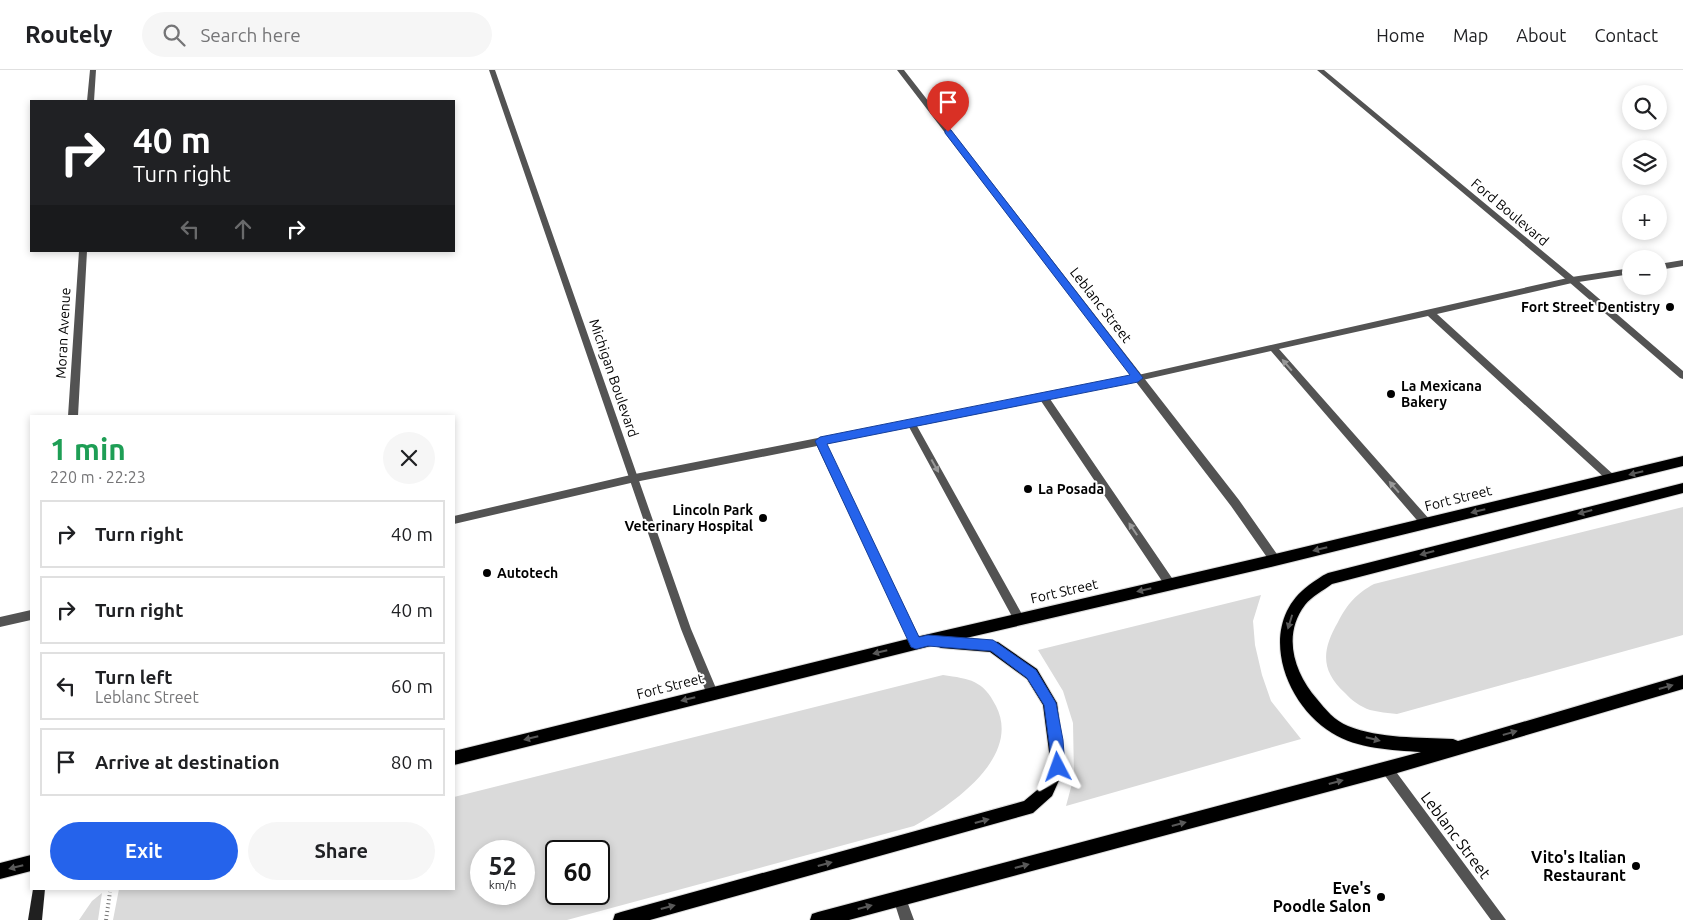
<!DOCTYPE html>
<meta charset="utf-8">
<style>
:root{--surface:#fff;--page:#f6f6f6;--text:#202124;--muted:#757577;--line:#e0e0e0;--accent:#2563eb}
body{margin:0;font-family:Ubuntu,sans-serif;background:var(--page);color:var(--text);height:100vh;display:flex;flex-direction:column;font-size:19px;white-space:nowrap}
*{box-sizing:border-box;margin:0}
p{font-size:16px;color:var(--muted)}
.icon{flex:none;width:28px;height:28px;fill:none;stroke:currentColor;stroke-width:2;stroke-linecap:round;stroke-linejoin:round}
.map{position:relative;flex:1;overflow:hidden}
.sheet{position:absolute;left:30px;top:345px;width:425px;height:475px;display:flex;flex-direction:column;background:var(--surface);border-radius:0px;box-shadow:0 2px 8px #0003}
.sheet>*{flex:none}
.banner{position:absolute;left:30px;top:30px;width:425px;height:152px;border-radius:0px;box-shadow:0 2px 8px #0003;background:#202124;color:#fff;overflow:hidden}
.controls{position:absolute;left:1622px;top:15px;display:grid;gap:10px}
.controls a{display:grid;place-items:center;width:45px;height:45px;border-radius:50%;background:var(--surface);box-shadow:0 2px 8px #0003;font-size:25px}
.speed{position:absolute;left:470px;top:770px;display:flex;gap:10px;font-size:25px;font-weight:700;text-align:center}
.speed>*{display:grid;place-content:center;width:65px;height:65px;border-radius:50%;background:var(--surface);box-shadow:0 2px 8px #0003;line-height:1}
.speed small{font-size:12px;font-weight:400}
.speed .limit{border:2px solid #111;border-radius:8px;background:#fff;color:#111}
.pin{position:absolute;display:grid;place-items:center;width:42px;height:42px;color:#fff;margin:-51px -21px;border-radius:50% 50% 50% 0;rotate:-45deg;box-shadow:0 0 5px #0007}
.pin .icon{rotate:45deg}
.me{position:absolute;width:55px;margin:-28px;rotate:356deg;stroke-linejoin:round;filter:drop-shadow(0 0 4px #0008)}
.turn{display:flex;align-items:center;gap:18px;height:105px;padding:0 20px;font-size:22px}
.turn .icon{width:65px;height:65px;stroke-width:2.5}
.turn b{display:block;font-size:35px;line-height:42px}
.lanes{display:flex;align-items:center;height:48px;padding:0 20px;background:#0003;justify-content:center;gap:25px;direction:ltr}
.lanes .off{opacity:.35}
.round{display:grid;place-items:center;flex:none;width:52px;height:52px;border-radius:26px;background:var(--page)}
.headline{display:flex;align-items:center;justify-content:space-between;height:85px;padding:0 20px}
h1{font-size:30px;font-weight:700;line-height:38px;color:#1e9e55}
.action{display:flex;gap:10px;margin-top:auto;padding:10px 20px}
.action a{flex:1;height:58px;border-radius:30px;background:var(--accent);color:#fff;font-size:20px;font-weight:700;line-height:58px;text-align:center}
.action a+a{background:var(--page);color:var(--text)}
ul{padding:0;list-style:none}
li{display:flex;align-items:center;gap:15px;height:68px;margin:0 10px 8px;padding:0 10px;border:2px solid var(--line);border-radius:0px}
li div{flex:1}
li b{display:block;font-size:19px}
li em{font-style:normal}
header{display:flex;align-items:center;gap:30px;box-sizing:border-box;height:70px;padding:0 25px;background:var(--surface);border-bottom:1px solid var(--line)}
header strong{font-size:24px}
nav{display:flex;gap:28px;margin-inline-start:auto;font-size:18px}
.search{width:350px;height:45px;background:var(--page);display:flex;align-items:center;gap:12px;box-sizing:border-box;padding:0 18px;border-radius:28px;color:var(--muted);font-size:19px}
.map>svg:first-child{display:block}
.green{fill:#dadada;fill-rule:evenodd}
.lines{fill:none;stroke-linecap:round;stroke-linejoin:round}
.primary-casing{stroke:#dbdbdb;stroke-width:2}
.path{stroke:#757575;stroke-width:4;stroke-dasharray:1 3;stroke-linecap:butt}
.lane{fill:#535353;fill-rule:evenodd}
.street{fill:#535353;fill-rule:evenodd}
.secondary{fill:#202020;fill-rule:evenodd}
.primary{fill:#000;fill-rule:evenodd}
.oneway{fill:#989898}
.oneway2{fill:#595959}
.route{fill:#2563eb;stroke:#184099}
.poi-dot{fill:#000;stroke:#fff;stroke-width:2}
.labels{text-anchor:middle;stroke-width:4;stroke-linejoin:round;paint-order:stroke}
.street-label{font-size:14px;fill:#000;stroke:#fff}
.poi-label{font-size:14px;font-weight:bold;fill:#000;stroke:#fff;text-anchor:start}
.near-street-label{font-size:16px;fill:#000;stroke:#fff}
.near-poi-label{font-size:16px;font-weight:bold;fill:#000;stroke:#fff;text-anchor:end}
</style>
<header>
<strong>Routely</strong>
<div class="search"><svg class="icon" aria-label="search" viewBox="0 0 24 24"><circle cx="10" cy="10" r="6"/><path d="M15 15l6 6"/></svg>Search here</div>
<nav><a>Home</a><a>Map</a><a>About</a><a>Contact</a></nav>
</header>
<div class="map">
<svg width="1683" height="850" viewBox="0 0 1683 850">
<rect width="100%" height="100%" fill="#fff"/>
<path class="green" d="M1683 437V565L1397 644C1388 643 1378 642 1370 640 1361 637 1351 630 1345 623 1320 600 1322 580 1338 552 1348 533 1356 524 1374 514Z
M1261 525 1253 551 1255 575 1262 605 1271 631 1301 669 1066 736 1074 706 1073 653 1063 621 1038 580Z
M943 605C970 609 983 610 996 636 1022 687 952 735 914 756L567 850H113L119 819H454V727ZM481 781H524V824H481ZM556 781H599V824H556Z
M102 823 98 850H79L92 831Z"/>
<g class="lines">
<g class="primary-casing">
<path id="primary" d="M1683 386V396L1275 496 966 568 998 572 1037 599 1057 633 1065 697 1052 726 1033 743 650 850H613L615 844 621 842 1024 731 1042 716 1051 697 1043 635 1027 609 990 582 941 578 935 575 454 695V681L916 567 1275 484Z
M1683 413V423L1332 514C1323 521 1312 526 1305 535 1282 565 1294 603 1317 629 1325 639 1335 651 1348 656 1380 669 1419 667 1453 669L1458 671 1683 605V619L1387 706 849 850H810L812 844 818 842 1421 682C1392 680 1357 679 1332 663 1283 633 1256 554 1309 515 1315 511 1321 506 1328 503Z
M31 785V801L0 809V793Z"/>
</g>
<path class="path" d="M106 850 110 822"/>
<path class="lane" d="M1683 190V196L1659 200V194Z
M1631 198V204L1572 213 1437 244 1615 406 1617 409 1615 412H1609L1428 246 1279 279 1430 450 1431 453 1430 456 1426 457 1422 456 1271 281 1138 311 1050 329 1174 511 1175 514 1174 517 1170 519 1166 517 1041 331 917 356 1023 546 1024 549 1023 552 1019 554 1015 552 909 357 826 374 922 573 920 577 916 578 912 577 817 376 635 412 454 454V446L635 404 1138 305 1572 207Z
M31 540V550L0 557V547Z
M899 822 904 823 914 850H900L893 828 894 823Z"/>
<path class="street" d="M90 0H96L94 31H87Z
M489 0H495L691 559 718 623 716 627 712 628 708 627 681 559Z
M897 0H904L1239 430 1279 487 1280 490 1279 493 1275 495 1271 493 1231 436Z
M1317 0H1324L1575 208 1683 301V309L1680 308 1569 212Z
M79 181H87L78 346H68Z
M1387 693 1391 695 1506 850H1491L1383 703 1381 699 1383 695Z"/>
<path class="secondary" d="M33 819H45L42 850H28Z"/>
<use href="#primary" class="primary"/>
</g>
<defs><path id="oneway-solid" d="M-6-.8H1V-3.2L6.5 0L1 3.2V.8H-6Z" transform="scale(1.25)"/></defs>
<g class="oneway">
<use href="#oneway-solid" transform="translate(1287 295) rotate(-131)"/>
<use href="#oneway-solid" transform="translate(935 396) rotate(61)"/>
<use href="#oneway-solid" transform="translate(1394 417) rotate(-131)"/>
<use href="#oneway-solid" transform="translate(1133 459) rotate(-124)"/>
</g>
<g class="oneway2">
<use href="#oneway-solid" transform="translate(1636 403) rotate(166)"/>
<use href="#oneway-solid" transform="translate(1478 441) rotate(166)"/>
<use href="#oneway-solid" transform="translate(1585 442) rotate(165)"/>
<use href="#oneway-solid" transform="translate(1320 479) rotate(166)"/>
<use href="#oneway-solid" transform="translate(1427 483) rotate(165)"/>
<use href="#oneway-solid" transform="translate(1144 520) rotate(167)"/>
<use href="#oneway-solid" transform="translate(1290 552) rotate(107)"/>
<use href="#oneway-solid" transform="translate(880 582) rotate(166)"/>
<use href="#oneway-solid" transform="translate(1666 617) rotate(-16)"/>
<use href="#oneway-solid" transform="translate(688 629) rotate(166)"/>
<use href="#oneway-solid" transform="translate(1510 663) rotate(-16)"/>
<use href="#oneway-solid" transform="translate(531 668) rotate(166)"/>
<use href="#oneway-solid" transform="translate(1373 669) rotate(14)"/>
<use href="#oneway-solid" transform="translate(1336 712) rotate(-15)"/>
<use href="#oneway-solid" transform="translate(982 751) rotate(-15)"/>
<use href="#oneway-solid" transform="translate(1179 754) rotate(-15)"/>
<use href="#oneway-solid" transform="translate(825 794) rotate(-15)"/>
<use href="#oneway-solid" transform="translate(1022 796) rotate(-15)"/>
<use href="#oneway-solid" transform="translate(16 797) rotate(166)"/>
<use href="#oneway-solid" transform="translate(668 837) rotate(-15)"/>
<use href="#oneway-solid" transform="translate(865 837) rotate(-15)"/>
</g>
<path class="route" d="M948 59 951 60 1143 308 1138 312 827 374 919 567 928 565 993 570 1036 600 1056 633 1063 670 1065 697 1063 702 1058 704 1053 702 1044 635 1027 608 991 581 928 576 916 579 911 577 815 371 820 367 1130 305 945 63V60Z"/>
<g class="poi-dot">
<circle cx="1670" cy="237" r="5"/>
<circle cx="1391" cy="324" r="5"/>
<circle cx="1028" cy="419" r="5"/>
<circle cx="763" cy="448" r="5"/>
<circle cx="487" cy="503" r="5"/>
<circle cx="1636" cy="796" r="5"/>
<circle cx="1381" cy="827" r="5"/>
</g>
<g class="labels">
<g class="street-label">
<text transform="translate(1510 142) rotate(40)" y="5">Ford Boulevard</text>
<text transform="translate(1101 235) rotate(52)" y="5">Leblanc Street</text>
<text transform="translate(63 263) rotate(-87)" y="5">Moran Avenue</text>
<text transform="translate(614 308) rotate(71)" y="5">Michigan Boulevard</text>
<text transform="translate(1458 428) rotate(-14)" y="5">Fort Street</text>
<text transform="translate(1064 521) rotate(-13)" y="5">Fort Street</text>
<text transform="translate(670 616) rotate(-14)" y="5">Fort Street</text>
</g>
<g class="poi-label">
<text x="1660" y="242" text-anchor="end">Fort Street Dentistry</text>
<text x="1401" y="321">La Mexicana<tspan x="1401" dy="16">Bakery</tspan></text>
<text x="1038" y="424">La Posada</text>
<text x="753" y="445" text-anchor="end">Lincoln Park<tspan x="753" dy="16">Veterinary Hospital</tspan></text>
<text x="497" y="508">Autotech</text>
</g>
<g class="near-street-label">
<text transform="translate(1456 765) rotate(53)" y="6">Leblanc Street</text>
</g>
<g class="near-poi-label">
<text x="1626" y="793">Vito's Italian<tspan x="1626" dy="18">Restaurant</tspan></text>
<text x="1371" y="824">Eve's<tspan x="1371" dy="18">Poodle Salon</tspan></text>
</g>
</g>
</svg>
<div class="controls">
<a><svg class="icon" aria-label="search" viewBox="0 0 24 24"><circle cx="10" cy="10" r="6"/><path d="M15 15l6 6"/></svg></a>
<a><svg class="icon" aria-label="layers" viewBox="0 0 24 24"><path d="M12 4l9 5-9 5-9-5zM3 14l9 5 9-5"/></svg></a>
<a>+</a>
<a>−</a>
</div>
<div class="speed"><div>52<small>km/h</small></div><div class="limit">60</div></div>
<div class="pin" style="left:948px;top:62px;background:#d93025"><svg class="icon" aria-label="arrive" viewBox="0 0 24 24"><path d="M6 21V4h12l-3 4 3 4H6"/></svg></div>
<svg class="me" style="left:1058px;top:697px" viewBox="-20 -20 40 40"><path d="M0-17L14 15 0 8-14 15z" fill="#2563eb" stroke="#fff" stroke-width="4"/></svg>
<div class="banner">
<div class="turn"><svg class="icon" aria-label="right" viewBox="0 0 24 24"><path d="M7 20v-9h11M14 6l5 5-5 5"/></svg><div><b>40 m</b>Turn right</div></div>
<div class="lanes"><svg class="icon off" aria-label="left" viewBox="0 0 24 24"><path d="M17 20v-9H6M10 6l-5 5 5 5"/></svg><svg class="icon off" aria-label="ahead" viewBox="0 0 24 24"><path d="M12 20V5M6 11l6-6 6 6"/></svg><svg class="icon" aria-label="right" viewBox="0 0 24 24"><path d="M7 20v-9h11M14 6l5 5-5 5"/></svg></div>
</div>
<section class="sheet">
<div class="headline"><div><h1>1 min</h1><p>220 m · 22:23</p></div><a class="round"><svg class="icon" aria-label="close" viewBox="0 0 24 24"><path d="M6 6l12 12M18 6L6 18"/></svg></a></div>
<ul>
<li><svg class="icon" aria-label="right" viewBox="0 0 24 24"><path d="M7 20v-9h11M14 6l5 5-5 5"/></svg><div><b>Turn right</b></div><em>40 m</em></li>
<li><svg class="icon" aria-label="right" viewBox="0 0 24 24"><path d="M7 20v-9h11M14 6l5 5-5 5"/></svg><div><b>Turn right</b></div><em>40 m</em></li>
<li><svg class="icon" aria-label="left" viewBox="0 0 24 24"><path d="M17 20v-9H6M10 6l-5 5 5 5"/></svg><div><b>Turn left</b><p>Leblanc Street</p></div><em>60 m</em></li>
<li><svg class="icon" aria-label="arrive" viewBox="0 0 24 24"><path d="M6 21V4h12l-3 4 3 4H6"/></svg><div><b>Arrive at destination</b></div><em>80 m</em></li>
</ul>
<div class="action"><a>Exit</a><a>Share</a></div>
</section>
</div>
